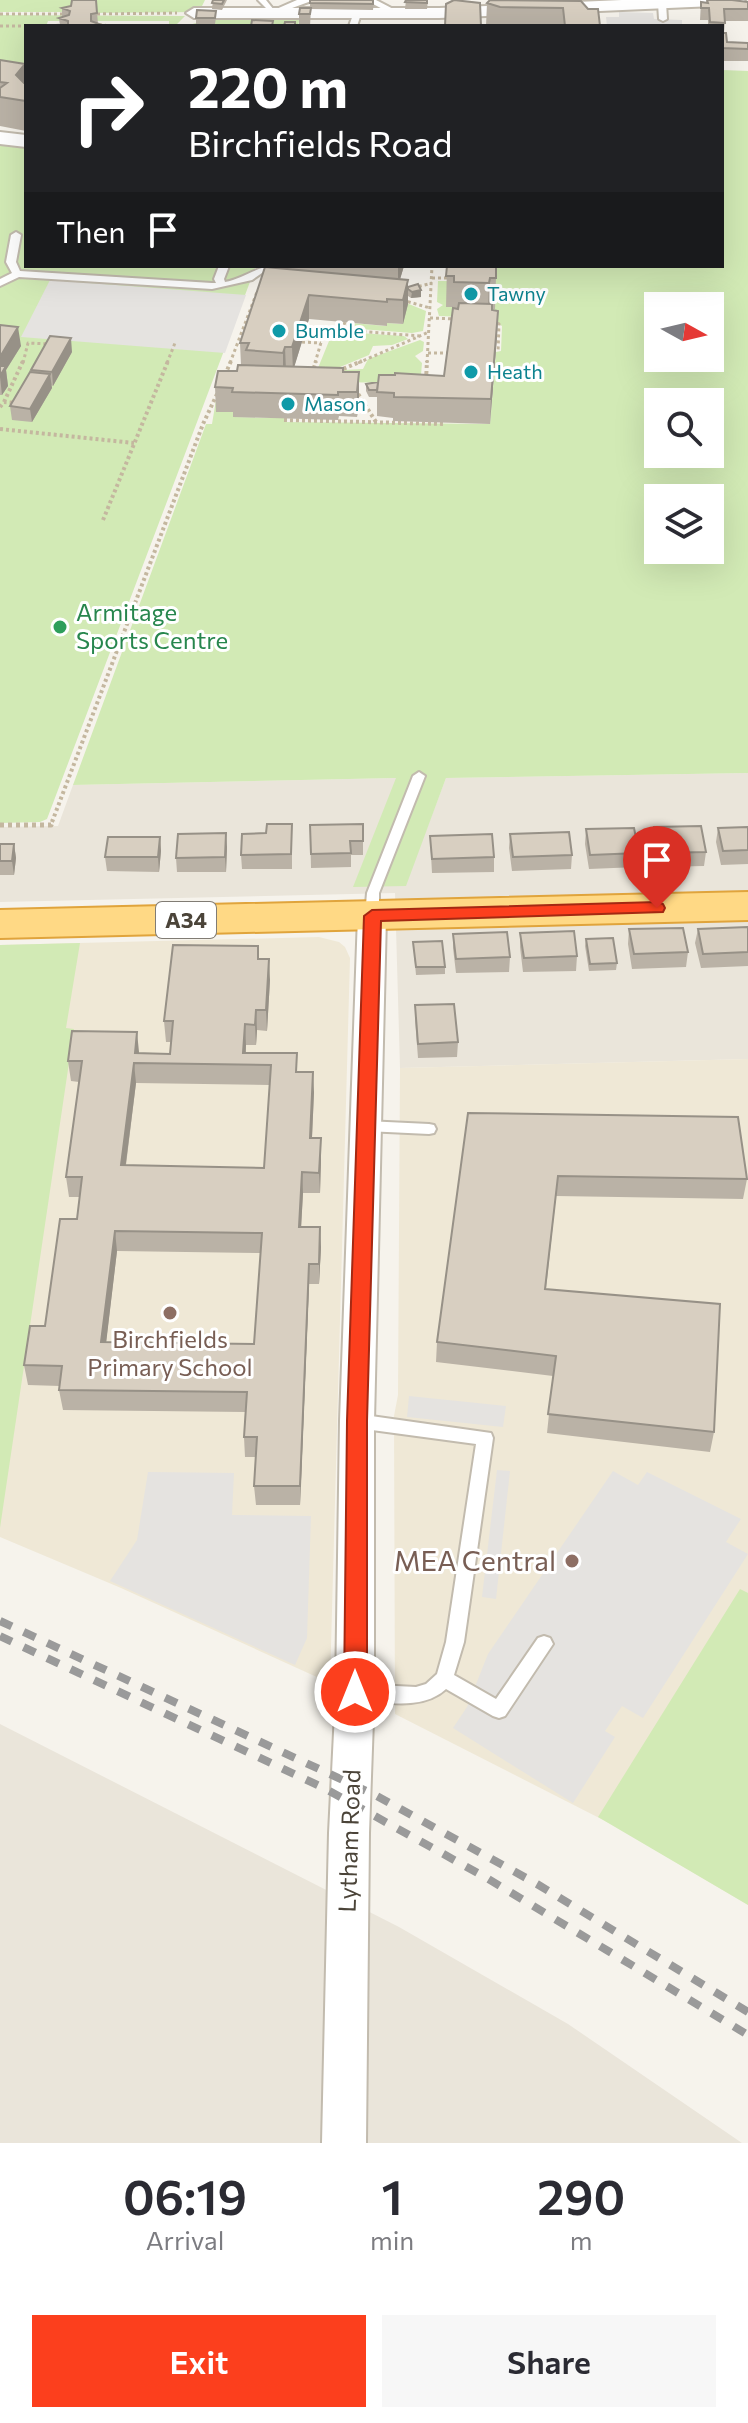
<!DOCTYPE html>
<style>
:root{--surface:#fff;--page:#f7f7f7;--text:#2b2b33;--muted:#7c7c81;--accent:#fc3f1d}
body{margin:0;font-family:Commissioner,sans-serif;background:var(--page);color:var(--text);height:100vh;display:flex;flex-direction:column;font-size:30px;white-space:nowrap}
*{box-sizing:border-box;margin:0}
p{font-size:26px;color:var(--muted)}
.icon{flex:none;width:44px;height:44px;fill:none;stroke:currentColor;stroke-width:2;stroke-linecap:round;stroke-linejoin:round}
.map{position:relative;height:2143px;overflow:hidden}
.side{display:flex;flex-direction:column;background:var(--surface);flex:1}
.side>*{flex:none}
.banner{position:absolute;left:24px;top:24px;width:700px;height:244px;border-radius:0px;box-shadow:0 8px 32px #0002;background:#202124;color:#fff;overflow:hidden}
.needle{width:52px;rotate:98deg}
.buttons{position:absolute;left:644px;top:292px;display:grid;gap:16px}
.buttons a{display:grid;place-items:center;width:80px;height:80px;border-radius:0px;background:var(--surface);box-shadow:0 8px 32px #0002;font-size:40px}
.pin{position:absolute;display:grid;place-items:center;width:68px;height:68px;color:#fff;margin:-82px -34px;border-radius:50% 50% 50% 0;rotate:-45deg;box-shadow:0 0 8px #0007}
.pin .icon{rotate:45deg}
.me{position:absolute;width:88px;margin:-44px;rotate:0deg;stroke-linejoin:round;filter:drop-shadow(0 0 6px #0008)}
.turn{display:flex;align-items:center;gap:28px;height:168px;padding:0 32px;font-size:36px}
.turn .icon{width:104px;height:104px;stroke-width:2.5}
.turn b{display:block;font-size:56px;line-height:68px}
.then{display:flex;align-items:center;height:76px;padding:0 32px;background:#0003;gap:16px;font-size:30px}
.eta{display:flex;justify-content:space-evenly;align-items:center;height:136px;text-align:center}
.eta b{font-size:48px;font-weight:600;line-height:56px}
.action{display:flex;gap:16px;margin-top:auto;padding:16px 32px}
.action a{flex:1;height:92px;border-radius:0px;background:var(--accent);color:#fff;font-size:32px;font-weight:600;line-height:92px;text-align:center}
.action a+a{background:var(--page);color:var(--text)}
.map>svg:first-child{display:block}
.residential{fill:#eae5da}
.education{fill:#efe8d6}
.green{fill:#d2eab5;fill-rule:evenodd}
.parking{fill:#e5e3e0}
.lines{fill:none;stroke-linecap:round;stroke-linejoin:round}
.service-casing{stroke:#c2bbae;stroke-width:4}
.minor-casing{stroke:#c2bbae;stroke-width:4}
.trunk-casing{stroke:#e0a43c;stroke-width:4}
.path-far2{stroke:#c4b79f;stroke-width:3;stroke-dasharray:3 3;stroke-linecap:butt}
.path-far1{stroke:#c4b79f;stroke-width:4;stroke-dasharray:3 3;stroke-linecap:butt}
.path{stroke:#c4b79f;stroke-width:5;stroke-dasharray:4 4;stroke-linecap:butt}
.service{fill:#fff;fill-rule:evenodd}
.minor{fill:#fff;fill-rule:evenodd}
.trunk{fill:#ffd985;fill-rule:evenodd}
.rail{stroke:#9a9a9a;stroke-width:8;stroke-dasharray:13 13;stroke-linecap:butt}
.wall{fill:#bab2a6;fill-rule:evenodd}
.shaded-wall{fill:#979187}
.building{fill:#d8cfc1;stroke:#979187;stroke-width:2;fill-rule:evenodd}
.route{fill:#fc3f1d;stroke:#a42913;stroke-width:2}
.culture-dot{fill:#0f9aa8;stroke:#fff;stroke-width:3}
.leisure-dot{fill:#2e9e5b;stroke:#fff;stroke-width:3}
.education-dot{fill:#8d6e63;stroke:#fff;stroke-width:3}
.labels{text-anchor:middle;stroke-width:6;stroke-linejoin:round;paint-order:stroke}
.far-culture-label{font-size:20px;fill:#0d838f;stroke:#fff;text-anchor:start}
.shield{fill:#fff;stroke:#817c74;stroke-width:2}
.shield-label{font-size:22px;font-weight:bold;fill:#4b4439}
.leisure-label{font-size:24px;fill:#27864d;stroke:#fff;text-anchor:start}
.education-label{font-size:24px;fill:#785e54;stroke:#fff}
.street-label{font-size:24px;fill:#4b4439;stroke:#fff}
.near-education-label{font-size:28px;fill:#785e54;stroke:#fff;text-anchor:end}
</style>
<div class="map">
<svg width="748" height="2143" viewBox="0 0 748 2143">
<rect width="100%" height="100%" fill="#f6f3ec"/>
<path class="residential" d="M748 773V1059L400 1068 395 893 0 902V827L58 826 73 785 397 778 354 886H405L446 778Z
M0 1724 399 1927 568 2024 742 2143H0Z"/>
<path class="education" d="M319 937 339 942 345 947 350 958 330 1683 121 1588 0 1537V945Z
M748 1059V1905L615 1826 395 1714 394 1416 398 1395 400 1068Z"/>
<path class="green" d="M0 0H84L79 12H0Z
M89 0H205L199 12 87 13Z
M0 15 185 16 175 26H169V21H48L46 26H26V87L0 88Z
M216 17H300L298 26H186Z
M722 70 748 71V773L446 778 406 886 353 887 396 778 73 785 206 424H212L216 400 234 412V417L285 418V422L490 424 496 352 501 351 502 326 489 318 439 316 437 309 443 305 437 302 438 281H447L489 309H494L496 266H722ZM658 306H710V358H658ZM658 402H710V454H658ZM658 498H710V550H658Z
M0 143 26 146V266H256L47 819 40 822 0 823Z
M399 300 426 311 423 331 412 333 347 328 352 323 386 326 387 323 403 324Z
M345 332 404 336 408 339 392 345 373 346 369 355 328 372 318 368 329 341 344 339Z
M420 340 424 342 423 351 415 356 422 363 421 375 402 383 332 382 326 378 344 370 363 369 368 359Z
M80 943 66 1028 74 1029 0 1528V945Z
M740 1589 748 1593V1905L598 1817Z"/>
<path class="parking" d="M619 12 653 13 654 19 682 20V26H607L606 17H619Z
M50 280 246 295 225 353 21 337Z
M409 1396 506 1406 503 1427 407 1417Z
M497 1470 510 1471 496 1599 482 1597Z
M613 1471 638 1485 647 1472 741 1519 726 1542 748 1554 643 1718 622 1706 605 1731 615 1737 573 1803 453 1728 467 1707 488 1654Z
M148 1472 234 1473 232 1515 311 1516 307 1638 295 1665 110 1581 137 1540Z"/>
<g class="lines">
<g class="service-casing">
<path id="service" d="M258 0H266L274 10 297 0H314L273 15Z
M328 0H376L401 13 394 15 373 4 332 2Z
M662 1 666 3 667 19 663 21 659 19 658 3Z
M354 12 361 14 357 26H349Z
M16 232 21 235 16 262 20 271 212 283H216L214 279 219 266H229L224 279 225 282C242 279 259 266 272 266L252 280 212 289 19 277 0 286V279L12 273 6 262 11 235Z
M419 772 425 776 379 893V916L377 919H367L365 916 367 893 413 776Z
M366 1121 429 1124 434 1125 436 1129 434 1133 429 1134 366 1131 361 1130 359 1126 361 1122Z
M357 1414 491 1433 493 1438 464 1642 454 1675 496 1699 538 1638 544 1636 550 1638 553 1644 505 1716 499 1718 493 1716 446 1689C422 1711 385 1702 356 1700L350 1698 347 1692 350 1686 356 1684 416 1687 426 1684 437 1674 446 1642 476 1444 357 1428 351 1426 349 1421 351 1416Z"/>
</g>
<g class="minor-casing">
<path id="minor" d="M622 0H745L737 5 439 18H194L186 13 194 8H439Z
M0 132 26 135V147L0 144Z
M372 906 382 909 386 916 374 1421V1692L369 1833 366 2143H322L329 1833 336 1692 340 1421 358 916 362 909Z"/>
</g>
<g class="trunk-casing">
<path id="trunk" d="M748 892V920L0 938V910Z"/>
</g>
<path class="path-far2" d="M0 14H65
M91 14 177 13
M93 24 111 26
M0 26H26
M50 26 63 25
M432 278H447
M413 288 432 283
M402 300 430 308
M430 318 458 319
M492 321 499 324 498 352
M345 322 342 330 420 336
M302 342 321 343
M428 353H449
M23 363 28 343 50 344
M167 363 175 343
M230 363 257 292
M315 363 322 339 342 330
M358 363 429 332
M427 363 432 266"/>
<path class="path-far1" d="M338 371 362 361
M312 374 316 361
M225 375 231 361
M426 380 427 361
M355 389 376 422
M4 402 23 361
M0 407 4 402 18 403
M284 420 445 424
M0 429 134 443
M103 520 168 361
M52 822 203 424 218 392"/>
<path class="path" d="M0 825H51L53 820"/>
<use href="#service" class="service"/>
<use href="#minor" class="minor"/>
<use href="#trunk" class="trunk"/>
<path class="rail" d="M0 1621 375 1795 537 1884 748 2012
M0 1636 324 1788 485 1877 748 2035"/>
</g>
<path class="wall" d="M96 0 98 24 60 26 59 18 62 17V8Z
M213 0H227L222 10 212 9Z
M310 0H374L373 10 311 9 310 26H299V14L310 8Z
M406 0H428L427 9H405Z
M575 0 600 26H486L487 3Z
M707 0 748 2V21H725L724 33 727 42 748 43V61H722V26H708V20H700L701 2 706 3Z
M216 17 215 24H196V18Z
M0 60 26 73V131L0 126Z
M278 266H404L400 279 408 280V287L421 290V297L411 298 408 296V304L403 324 387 323V326L309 319 294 367 359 372V397L357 417 339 416 338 420 233 417V412H216L215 387 237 371 241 365 240 343Z
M447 266 496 278 495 309H492L497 335 490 424 393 421V418L377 416V397H369L366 391V384L444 376 453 308V307H446Z
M0 325 21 346 6 370 8 386 2 395H0Z
M72 352 53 386 51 385 52 388 32 422 12 420 10 406 31 372V370Z
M292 824V869H242L241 855Z
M363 824V855H351V867L311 868 310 825Z
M654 827 706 852 704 866 657 867 652 841Z
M748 827V864L721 865 716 842 718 828Z
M586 829 639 853 638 867 589 869 585 844Z
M510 834 572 855 571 869 512 871 509 848Z
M430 836 494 857V872L432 873Z
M160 837 161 851 159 872 107 871 105 857Z
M0 844H14L16 858 14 875H0Z
M227 847 226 872H177L176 858Z
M748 927V966L701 968 695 943 698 929Z
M629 929 688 952 686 967 632 969 628 944Z
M520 933 577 956 576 971 523 972 520 947Z
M453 934 510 957 509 972 456 973 453 948Z
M586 939 617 963 616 970 589 971 585 946Z
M413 942 445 967V974L416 975Z
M259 959 270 980 267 1031 257 1030 256 1045H246V1053L297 1072 314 1092 312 1138 321 1159 320 1193H303L301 1227 321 1247 319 1284H309L300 1505H256L254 1486 256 1457H245L244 1437 245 1412 63 1410 59 1390 60 1386 28 1385 24 1365 45 1326 77 1219 80 1197H69L66 1177 79 1082 71 1081 68 1061 139 1054H170L172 1042H166L164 1021ZM136 1083 270 1085 264 1168 126 1165ZM117 1251 261 1253 254 1344 106 1342Z
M415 1005 458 1042 457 1057 418 1058 415 1019Z
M468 1113 747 1179 743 1199 556 1196 546 1289 714 1432 710 1452 547 1433 553 1376 436 1362 437 1342Z"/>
<path class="shaded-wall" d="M25 64 26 73V95L16 75Z
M398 266H404L398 286Z
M490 278 489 309 488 314 489 283Z
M408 280V304L403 324V300Z
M421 290V297L411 298 412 292Z
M309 295V319L293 371 292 347Z
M498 311 497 335 490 424 491 399Z
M18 327 21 346 6 370 8 386 2 395 0 377V357Z
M71 338 72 352 53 386 52 372Z
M285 347 286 371 283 377V353Z
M359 372V397L357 417V392Z
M50 374 52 388 32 422 30 409Z
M226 833 227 847 226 872 225 857Z
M160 837 161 851 159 872 158 857Z
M14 844 16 858 14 875 12 861Z
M269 959 270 980 267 1031 266 1010Z
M256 1010 257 1030 256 1045 255 1025Z
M245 1024 246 1045 245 1064 243 1053Z
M137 1032 139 1052 138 1063 135 1053Z
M134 1063 136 1083 123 1186 121 1165Z
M313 1072 314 1092 311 1159 310 1138Z
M321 1138V1159L320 1193 319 1173Z
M302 1172 303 1193 300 1247 299 1227Z
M320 1227 321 1247 319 1284V1264Z
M115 1231 117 1251 104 1361 101 1342Z
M309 1264V1284L300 1505V1486Z"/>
<path class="building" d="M72 0H96L97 13 91 14V21L104 26H60L68 25V21L59 18 69 15 70 11 62 8 71 6Z
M213 0H224L222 4 212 3Z
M310 0H373V4L310 3Z
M406 0H427V3L405 2Z
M454 0 480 3 481 26H445L446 4Z
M490 0 581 1 588 9H598L600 26H565L563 8 500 7 487 3Z
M707 0H732L748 2V9H724L725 23 710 22 709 8H701V2L708 3Z
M300 8H311L310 14H299Z
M197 10 216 11 215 18H196Z
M252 20 273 21 272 26H251Z
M285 22H295V26H284Z
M722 33H726L727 42 748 43V49L722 48Z
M0 60 25 64 16 75 24 83H26V101L0 97V88L7 83 0 82Z
M447 266H496V278H490L489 283 454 282V276H446Z
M265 267 408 280 403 300 387 299V302L309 295 292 347H285L283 353 246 350 249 343H240Z
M418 284 421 290 412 292 408 289V287Z
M459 303 492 304V310L498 311 491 399 394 397V393L377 392 379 375H395V373L444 376 453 308 458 309Z
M0 325 18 327 0 357Z
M50 336 71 338 52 372 31 370Z
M238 365 343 368V372H359L357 392H338V395L232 392 233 388 215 387 218 371H237Z
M0 366H6L0 376Z
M30 372 50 374 30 409 10 406Z
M378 382 377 390H369L366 384Z
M267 824H292L291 854 241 855 242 834 266 833Z
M363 824V841H350L351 853 311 854 310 825Z
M701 826 706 852 658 853 654 827Z
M748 827V850L723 851 718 828Z
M634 828 639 853 590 855 586 829Z
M569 832 572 855 513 857 510 834Z
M226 833 225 857 176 858 178 834Z
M492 834 494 857 432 859 430 836Z
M108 837H160L158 857H105Z
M0 844H14L12 861H0Z
M748 927V952L703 954 698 929Z
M683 928 688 952 634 954 629 929Z
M574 931 577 956 524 958 520 933Z
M507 932 510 957 456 959 453 934Z
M613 938 617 963 590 964 586 939Z
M442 941 445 967H416L413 942Z
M173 945 258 946V959H269L266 1010H256L255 1025 245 1024 243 1053H297L296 1072H313L310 1138H321L319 1173 302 1172 299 1227H320L319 1264H309L300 1486H254L257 1437H244L247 1392 59 1390 62 1366 24 1365 30 1326H45L60 1219H77L82 1177H66L82 1061H68L72 1031 137 1032 135 1053 170 1054 173 1021H164ZM134 1063 271 1065 264 1168 121 1165ZM115 1231 262 1233 254 1344 101 1342Z
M454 1004 458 1042 418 1044 415 1005Z
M468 1113 738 1117 747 1179 558 1176 545 1289 720 1304 714 1432 548 1414 556 1356 437 1342Z"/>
<path class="route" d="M657 902 663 904 665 908 663 912 381 921 367 1421V1692L363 1699 355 1702 347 1699 344 1692 347 1421 364 916 372 910Z"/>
<g class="culture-dot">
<circle cx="471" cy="294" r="8"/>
<circle cx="279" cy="331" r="8"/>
<circle cx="471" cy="372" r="8"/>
<circle cx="288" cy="404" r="8"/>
</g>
<circle class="leisure-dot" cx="60" cy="627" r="8"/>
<g class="education-dot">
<circle cx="170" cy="1313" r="8"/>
<circle cx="572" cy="1561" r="8"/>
</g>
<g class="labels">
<g class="far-culture-label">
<text x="487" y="301">Tawny</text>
<text x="295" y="338">Bumble</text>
<text x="487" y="379">Heath</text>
<text x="304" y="411">Mason</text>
</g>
<rect class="shield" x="156" y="902" width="60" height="36" rx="6"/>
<g class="shield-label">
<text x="186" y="928">A34</text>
</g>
<g class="leisure-label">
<text x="76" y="621">Armitage<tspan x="76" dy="28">Sports Centre</tspan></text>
</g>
<g class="education-label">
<text x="170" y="1348">Birchfields<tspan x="170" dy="28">Primary School</tspan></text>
</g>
<g class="street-label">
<text transform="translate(350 1841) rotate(-88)" y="8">Lytham Road</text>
</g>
<g class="near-education-label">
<text x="556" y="1571">MEA Central</text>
</g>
</g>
</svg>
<div class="buttons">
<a><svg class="needle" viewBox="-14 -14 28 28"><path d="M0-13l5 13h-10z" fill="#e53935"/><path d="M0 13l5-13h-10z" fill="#7c7c81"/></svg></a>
<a><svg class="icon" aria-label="search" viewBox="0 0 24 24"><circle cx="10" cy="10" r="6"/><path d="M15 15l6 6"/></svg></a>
<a><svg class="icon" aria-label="layers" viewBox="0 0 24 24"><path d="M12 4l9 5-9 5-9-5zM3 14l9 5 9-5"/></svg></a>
</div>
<div class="pin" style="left:657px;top:908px;background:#d93025"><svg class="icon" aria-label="arrive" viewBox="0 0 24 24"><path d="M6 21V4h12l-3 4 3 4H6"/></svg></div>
<svg class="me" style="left:355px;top:1692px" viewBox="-20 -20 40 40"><circle r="17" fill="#fc3f1d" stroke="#fff" stroke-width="3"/><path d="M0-11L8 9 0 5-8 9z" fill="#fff"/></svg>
<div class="banner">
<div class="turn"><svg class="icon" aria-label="right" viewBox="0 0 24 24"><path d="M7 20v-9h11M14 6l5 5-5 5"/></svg><div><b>220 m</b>Birchfields Road</div></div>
<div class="then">Then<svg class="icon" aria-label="arrive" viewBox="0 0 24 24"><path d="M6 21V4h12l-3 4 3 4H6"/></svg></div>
</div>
</div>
<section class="side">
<div class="eta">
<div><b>06:19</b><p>Arrival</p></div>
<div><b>1</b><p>min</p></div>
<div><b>290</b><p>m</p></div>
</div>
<div class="action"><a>Exit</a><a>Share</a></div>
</section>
